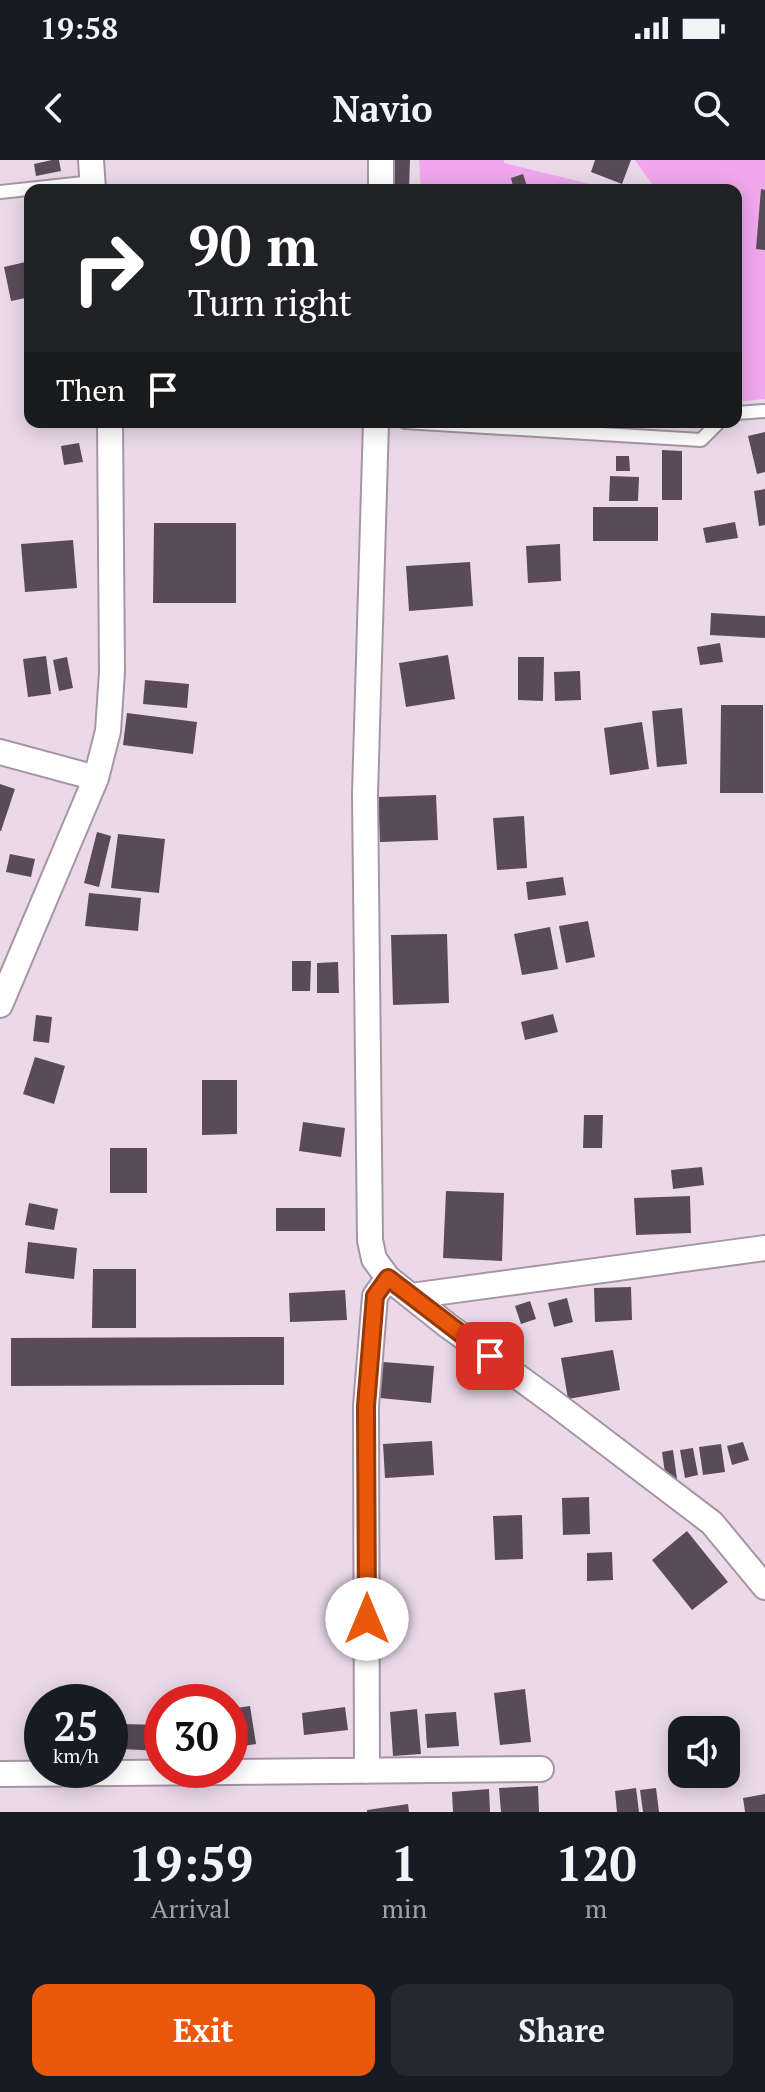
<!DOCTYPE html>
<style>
:root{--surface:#171b24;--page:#242831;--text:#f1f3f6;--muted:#9ea1a6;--accent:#ea580c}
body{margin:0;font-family:"PT Serif",serif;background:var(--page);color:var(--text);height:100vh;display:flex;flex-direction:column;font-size:30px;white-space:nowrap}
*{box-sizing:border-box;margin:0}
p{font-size:26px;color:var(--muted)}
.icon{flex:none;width:44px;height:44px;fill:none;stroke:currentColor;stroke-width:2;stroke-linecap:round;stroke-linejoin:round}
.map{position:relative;height:1652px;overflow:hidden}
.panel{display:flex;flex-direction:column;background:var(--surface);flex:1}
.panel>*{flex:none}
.banner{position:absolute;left:24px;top:24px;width:718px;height:244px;border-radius:16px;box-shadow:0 4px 20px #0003;background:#202124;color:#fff;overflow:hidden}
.controls{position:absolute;left:668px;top:1556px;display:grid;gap:16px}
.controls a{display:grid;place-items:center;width:72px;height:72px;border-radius:16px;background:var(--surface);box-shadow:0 4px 20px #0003;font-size:40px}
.speed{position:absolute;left:24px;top:1524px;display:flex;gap:16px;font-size:40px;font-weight:700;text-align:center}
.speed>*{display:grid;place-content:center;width:104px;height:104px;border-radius:50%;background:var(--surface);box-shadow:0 4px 20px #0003;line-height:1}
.speed small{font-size:20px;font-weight:400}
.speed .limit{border:12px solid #d22;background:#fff;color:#111}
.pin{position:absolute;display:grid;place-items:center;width:68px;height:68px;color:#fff;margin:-34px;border-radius:16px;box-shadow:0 4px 12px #0006}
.me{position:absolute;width:88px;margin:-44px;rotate:0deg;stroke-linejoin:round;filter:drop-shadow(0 0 6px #0008)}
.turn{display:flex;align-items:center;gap:28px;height:168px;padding:0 32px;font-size:36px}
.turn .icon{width:104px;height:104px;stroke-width:2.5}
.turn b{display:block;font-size:56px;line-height:68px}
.then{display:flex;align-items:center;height:76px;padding:0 32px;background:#0003;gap:16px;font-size:30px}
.eta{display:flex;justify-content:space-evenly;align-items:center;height:136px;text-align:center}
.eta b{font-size:48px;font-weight:600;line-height:56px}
.primary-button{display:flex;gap:16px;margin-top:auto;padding:16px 32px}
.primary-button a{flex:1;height:92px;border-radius:16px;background:var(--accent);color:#fff;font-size:32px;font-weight:600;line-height:92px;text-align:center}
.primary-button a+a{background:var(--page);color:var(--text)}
.status{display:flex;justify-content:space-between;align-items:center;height:56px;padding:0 40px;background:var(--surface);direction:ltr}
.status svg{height:22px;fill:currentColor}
header{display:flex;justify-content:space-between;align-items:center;height:104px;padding:0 32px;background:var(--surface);font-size:36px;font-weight:600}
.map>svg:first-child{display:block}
.green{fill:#f0a7ee}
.building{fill:#5a4b59}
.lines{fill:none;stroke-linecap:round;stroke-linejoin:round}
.lane-casing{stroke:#a696a5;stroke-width:16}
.street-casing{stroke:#a696a5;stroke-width:28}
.lane{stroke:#fff;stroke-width:12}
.street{stroke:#fff;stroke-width:24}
.route-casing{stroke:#983908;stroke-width:20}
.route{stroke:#ea580c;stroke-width:14}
</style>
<div class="status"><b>19:58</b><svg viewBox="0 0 49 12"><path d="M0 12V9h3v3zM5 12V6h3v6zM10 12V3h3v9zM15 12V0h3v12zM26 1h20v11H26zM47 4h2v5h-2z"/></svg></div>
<header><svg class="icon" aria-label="back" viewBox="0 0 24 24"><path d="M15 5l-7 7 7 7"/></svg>Navio<svg class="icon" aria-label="search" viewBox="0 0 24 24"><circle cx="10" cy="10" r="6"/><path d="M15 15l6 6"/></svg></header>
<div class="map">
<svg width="765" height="1652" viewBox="0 0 765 1652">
<rect width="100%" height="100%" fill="#ebd9ea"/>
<path class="green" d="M419 0H504V3L598 26V30H421Z
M635 0H765V239L736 242V30H653L654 27Z"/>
<path class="building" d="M52 0H59L61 11 36 16 34 4Z
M388 0H410L409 30H387Z
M595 0H631L622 24 591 12Z
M523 14 527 26 514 30 511 18Z
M761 29 765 30V90L756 89Z
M30 101V137L11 141 4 107Z
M765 272V312L757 314 748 276Z
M79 283 83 302 64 305 61 286Z
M662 290 682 291V340H662Z
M616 296H629L630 311H616Z
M610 316 639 317 638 341H609Z
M765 329V365L759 366 754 331Z
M593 347H658V381H593Z
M735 362 738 378 706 383 703 368Z
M154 363H236V443H153Z
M73 380 77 428 25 432 21 384Z
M560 384 561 421 528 423 526 386Z
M470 402 473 446 409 451 406 406Z
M711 453 765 456V478L710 475Z
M720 483 723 502 700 505 697 487Z
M448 495 455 539 406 547 399 503Z
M46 496 51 534 28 537 23 499Z
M67 497 73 528 59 531 53 500Z
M518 497H544L543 541 518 540Z
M580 511 581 540 555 541 554 512Z
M145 520 189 524 187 548 143 544Z
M721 545H763V633H720Z
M682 548 687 604 657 607 652 551Z
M127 553 197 562 193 594 123 585Z
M642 562 649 609 610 615 604 568Z
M0 624 15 629 1 671H0Z
M436 635 438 680 380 682 378 637Z
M524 656 527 708 497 710 493 658Z
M97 672 111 676 99 727 84 723Z
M118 674 165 679 159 733 111 728Z
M10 694 35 699 31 717 6 712Z
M563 717 566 735 528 740 526 722Z
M89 733 141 738 138 771 85 766Z
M588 761 595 797 566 803 559 766Z
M550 767 558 809 522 815 514 774Z
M447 774 449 843 393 845 391 775Z
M292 801H311L310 831H292Z
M338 802 339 833H317V803Z
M553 854 558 872 525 880 521 862Z
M36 855 52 857 49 883 33 881Z
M35 897 65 906 54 944 23 934Z
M202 920H237V974L202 975Z
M584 955H603L602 988H583Z
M303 962 345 968 341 997 299 991Z
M110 988H147V1033H110Z
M702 1007 704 1025 673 1029 671 1010Z
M446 1031 504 1033 502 1101 443 1098Z
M690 1036 691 1073 636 1075 634 1038Z
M29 1043 58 1049 54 1070 25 1065Z
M276 1048H325V1071H276Z
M28 1082 77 1088 74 1119 25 1113Z
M93 1109H136V1168H92Z
M631 1127 632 1160 595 1162 594 1128Z
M345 1130 347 1160 290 1162 289 1133Z
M567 1138 573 1162 554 1167 548 1143Z
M530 1141 536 1159 521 1164 515 1146Z
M284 1177V1225L11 1226V1178Z
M613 1190 620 1230 568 1239 561 1198Z
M383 1202 434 1206 431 1243 380 1238Z
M432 1281 434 1315 385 1318 383 1284Z
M743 1282 749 1300 732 1305 727 1286Z
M721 1284 725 1312 703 1315 699 1287Z
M693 1288 698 1315 685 1318 680 1290Z
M673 1290 677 1319 666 1320 662 1292Z
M589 1337 590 1374 563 1375 562 1338Z
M522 1355 523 1399 495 1400 493 1356Z
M687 1371 728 1422 692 1450 652 1400Z
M612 1392 613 1420 587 1421V1393Z
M525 1529 531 1582 500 1585 494 1533Z
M250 1546 256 1584 230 1588V1549Z
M345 1547 348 1570 304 1575 302 1553Z
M417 1549 421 1594 393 1596 390 1552Z
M456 1552 459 1586 427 1588 425 1554Z
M122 1564 162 1565V1591L121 1589Z
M32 1569H42V1596L34 1597Z
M538 1626 539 1652H501L499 1628Z
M636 1628 639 1652H617L615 1631Z
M656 1628 659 1652H643L640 1630Z
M489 1629 490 1652H453L452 1632Z
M765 1634V1652H745L743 1638Z
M408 1644 409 1652H367V1650Z"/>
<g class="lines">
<g class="lane-casing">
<path id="lane" d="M0 32 93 22
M736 253 765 251
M405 262 701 280 719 262"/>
</g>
<g class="street-casing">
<path id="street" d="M91 0 93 30
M381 30V0
M376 262 365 634 370 1080 374 1099 388 1118 447 1165 554 1243 712 1363 765 1427
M0 592 96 618
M0 845 96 618 108 571 112 512 110 262
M411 1136 765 1088
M367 1611 366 1246 375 1136 388 1118
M0 1614 541 1609"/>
</g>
<use href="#lane" class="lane"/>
<use href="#street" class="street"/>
</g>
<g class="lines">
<g class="route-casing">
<path id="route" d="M367 1459 366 1246 375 1136 388 1118 490 1196"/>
</g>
<use href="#route" class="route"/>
</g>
</svg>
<div class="controls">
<a><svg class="icon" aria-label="sound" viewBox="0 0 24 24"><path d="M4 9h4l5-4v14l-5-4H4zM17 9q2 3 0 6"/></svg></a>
</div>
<div class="speed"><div>25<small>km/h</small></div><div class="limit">30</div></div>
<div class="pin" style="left:490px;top:1196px;background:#d93025"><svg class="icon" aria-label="arrive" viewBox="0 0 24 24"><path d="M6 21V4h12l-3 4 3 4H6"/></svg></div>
<svg class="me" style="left:367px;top:1459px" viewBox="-20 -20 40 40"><circle r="19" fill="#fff"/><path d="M0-13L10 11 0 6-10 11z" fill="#ea580c"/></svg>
<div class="banner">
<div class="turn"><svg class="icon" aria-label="right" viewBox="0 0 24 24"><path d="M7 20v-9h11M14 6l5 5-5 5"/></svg><div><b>90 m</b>Turn right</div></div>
<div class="then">Then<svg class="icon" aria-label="arrive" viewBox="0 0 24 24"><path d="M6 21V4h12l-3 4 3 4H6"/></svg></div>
</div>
</div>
<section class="panel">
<div class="eta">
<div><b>19:59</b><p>Arrival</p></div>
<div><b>1</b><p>min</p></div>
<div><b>120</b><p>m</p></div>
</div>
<div class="primary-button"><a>Exit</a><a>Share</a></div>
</section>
